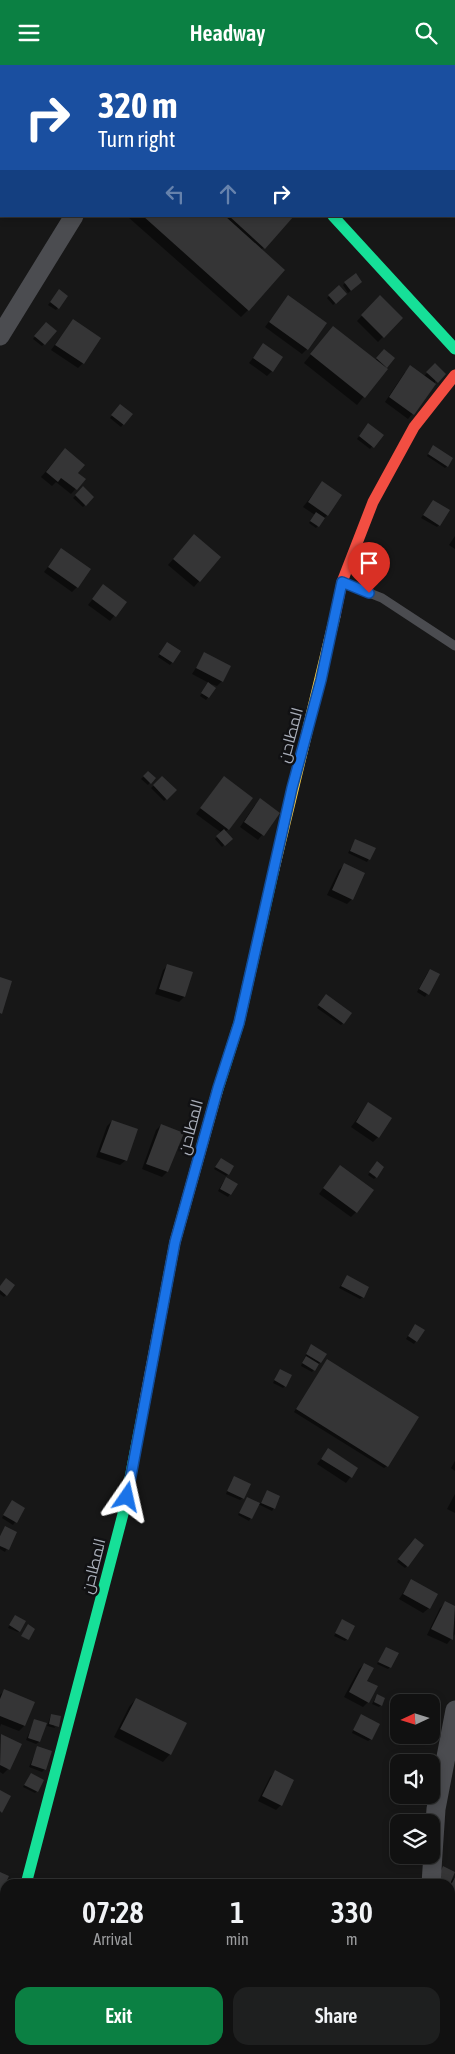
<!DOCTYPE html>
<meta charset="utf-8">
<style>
:root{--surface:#111;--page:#1e1f1f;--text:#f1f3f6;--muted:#9c9d9f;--line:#303131;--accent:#0b8043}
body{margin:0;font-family:"Asap Condensed",Cairo,sans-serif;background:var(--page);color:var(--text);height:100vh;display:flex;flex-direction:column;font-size:19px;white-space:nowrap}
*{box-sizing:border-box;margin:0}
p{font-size:16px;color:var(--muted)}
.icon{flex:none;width:28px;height:28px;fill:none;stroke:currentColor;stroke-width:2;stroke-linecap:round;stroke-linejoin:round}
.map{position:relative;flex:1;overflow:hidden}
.sheet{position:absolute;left:0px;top:1814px;width:455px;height:176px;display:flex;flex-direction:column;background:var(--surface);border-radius:15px 15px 0 0;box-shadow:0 2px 8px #0003,0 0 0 1px var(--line)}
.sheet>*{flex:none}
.guide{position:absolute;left:0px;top:0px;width:455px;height:152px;box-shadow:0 2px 8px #0003,0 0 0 1px var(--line);background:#1a4fa0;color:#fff;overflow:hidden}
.needle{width:32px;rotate:266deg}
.fabs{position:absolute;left:390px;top:1629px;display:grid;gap:10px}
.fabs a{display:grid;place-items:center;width:50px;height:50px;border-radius:10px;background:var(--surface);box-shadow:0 2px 8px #0003,0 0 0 1px var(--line);font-size:25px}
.pin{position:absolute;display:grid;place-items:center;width:42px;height:42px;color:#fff;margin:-51px -21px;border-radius:50% 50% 50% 0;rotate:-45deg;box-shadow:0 0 5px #0007}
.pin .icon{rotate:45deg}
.me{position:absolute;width:55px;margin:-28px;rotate:11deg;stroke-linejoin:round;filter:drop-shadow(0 0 4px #0008)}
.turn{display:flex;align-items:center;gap:18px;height:105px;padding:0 15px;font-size:22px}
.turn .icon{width:65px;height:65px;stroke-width:2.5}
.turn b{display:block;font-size:35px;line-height:42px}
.lanes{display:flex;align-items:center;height:48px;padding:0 15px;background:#0003;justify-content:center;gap:25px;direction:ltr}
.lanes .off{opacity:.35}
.eta{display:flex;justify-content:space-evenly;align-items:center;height:85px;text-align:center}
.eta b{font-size:30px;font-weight:600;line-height:35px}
.primary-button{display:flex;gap:10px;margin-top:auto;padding:10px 15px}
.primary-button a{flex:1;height:58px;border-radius:15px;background:var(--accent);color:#fff;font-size:20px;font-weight:600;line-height:58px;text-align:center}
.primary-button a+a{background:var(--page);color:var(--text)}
header{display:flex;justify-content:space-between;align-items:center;height:65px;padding:0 15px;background:var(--accent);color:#fff;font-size:22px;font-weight:600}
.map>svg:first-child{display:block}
.shadow{fill:#0007}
.building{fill:#353536}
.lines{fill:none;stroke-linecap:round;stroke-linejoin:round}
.lane{stroke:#4b4c50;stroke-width:9}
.street{stroke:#4b4c50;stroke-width:19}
.fast{stroke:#16e098;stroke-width:11}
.slow{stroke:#ffcf43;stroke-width:11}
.jam{stroke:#f24e42;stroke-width:11}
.route-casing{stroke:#114b97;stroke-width:12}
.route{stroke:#1a73e8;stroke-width:9}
.labels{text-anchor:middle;stroke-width:5;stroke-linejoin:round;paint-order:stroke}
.street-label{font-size:16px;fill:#a8adb8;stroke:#111113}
</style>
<header><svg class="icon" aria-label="menu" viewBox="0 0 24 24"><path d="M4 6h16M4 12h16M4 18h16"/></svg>Headway<svg class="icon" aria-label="search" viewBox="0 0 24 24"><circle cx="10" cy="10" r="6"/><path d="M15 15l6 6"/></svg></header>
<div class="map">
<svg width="455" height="1989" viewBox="0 0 455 1989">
<rect width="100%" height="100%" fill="#171717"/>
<path class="shadow" d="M133 0H166L165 1Z
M266 0H308L309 1H265Z
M292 151 261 185 248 245 241 252 128 152Z
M355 210 358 220 348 228 343 220Z
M339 222 345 229 333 240 327 233Z
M57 228 67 232 56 245 48 240Z
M288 231 307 284 302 289 265 262Z
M380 232 401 253 378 277 357 256Z
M73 255 83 298 78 303 51 285Z
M44 261V279L42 281 33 274Z
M333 262 375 296 384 286 393 294 357 340 304 298Z
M263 280 272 306 267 311 249 298Z
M435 300V320L408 354 385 337 405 307 424 311Z
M118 343 131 349 121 362 110 353Z
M366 362 382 370 370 384 357 374Z
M431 384 447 401 445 403 427 391Z
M60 390 84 414 71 429 56 417 52 421 41 412Z
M322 418 327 450 316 463 309 458 315 450 303 442Z
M83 423 93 432 83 442 73 433Z
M431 439 439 460 437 462 421 453Z
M455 471V484L449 480Z
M189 476 219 492 194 522 168 500Z
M61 485 77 522 72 527 44 507Z
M103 521 125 537 110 556 88 540Z
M165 581 179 587 170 600 158 592Z
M205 589 222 616 217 621 211 619 215 623 206 635 200 631 209 618 192 609Z
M148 707 154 713 148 720 141 714Z
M162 712 175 725 164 736 151 723Z
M224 713 228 764 225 767 231 773 222 782 215 774 222 768 196 749Z
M255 740 279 748 258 775 240 762Z
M356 775 374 784 367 797 348 788Z
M344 800 352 834 347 839 327 830 339 805Z
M168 900 192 908 184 932 179 937 155 929 163 905Z
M428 907 439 910 425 932 417 927Z
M324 933 343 958 341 960 317 943Z
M368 1039 378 1072 373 1077 351 1062Z
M112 1056 126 1095 120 1100 96 1092 107 1061Z
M161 1060 167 1107 162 1112 142 1104 156 1065Z
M219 1097 228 1109 226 1111 214 1104Z
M375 1100 376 1112 374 1114 368 1110Z
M340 1101 356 1147 351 1152 319 1129Z
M224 1116 236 1120 228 1132 218 1126Z
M347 1211 363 1232 360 1234 339 1223Z
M14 1221 4 1232 0 1229V1222Z
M413 1263 416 1276 414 1279 406 1274Z
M309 1283 320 1297 312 1307 301 1301Z
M325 1298 387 1401 384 1403 294 1347Z
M278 1308 285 1321 283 1323 273 1318Z
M328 1385 357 1403 346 1418 317 1399Z
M455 1396V1406L451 1403Z
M232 1415 243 1433 240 1435 226 1429Z
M267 1427 274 1443 272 1446 258 1439 249 1456 238 1450 247 1433 260 1439Z
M455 1429V1448L447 1444Z
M10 1439 24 1444 13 1460 2 1453Z
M5 1462 15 1467 5 1487 0 1484V1471Z
M412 1476 407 1501 405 1503 397 1497Z
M411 1516 429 1543 423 1548 399 1534Z
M445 1538 455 1543V1569L447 1579 427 1570 440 1543Z
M13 1554 19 1566 18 1567 8 1563Z
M342 1556 347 1574 345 1576 334 1571Z
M386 1584 390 1602 388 1604 377 1599Z
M364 1599 368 1637 363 1642 344 1632 359 1604Z
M4 1626 33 1638 24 1661 19 1666 1 1659 0 1662V1630Z
M377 1630 381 1640 379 1642 372 1639Z
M136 1634 170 1689 163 1697 114 1672 129 1642Z
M399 1645V1662L392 1659Z
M51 1650 55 1663 47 1661Z
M359 1653 371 1674 368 1676 352 1668Z
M35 1655 39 1677 36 1679 26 1675Z
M1 1670 8 1704 3 1709 0 1707Z
M38 1682 45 1704 42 1707 29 1702Z
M275 1707 281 1740 276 1745 258 1736 270 1712Z
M29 1712 37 1726 35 1728 23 1722Z
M441 1805 450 1817 455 1812V1842L450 1839V1819H434Z
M0 1854 4 1856 0 1865Z"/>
<path class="building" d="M143 151H225L285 205 249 246Z
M229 151H294L265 184Z
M356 208 362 217 351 226 344 217Z
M339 220 347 229 336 239 328 230Z
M59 224 68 231 59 244 50 237Z
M288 230 327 258 308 285 269 257Z
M380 230 403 253 384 273 361 250Z
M73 254 101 273 84 299 55 280Z
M46 257 57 266 45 280 34 271Z
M333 261 388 304 365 333 310 289Z
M263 278 283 292 273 307 253 293Z
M384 284 395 293 387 303 376 293Z
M435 298 446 309 438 318 426 307Z
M410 300 436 319 414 350 389 332Z
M120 339 133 349 124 360 111 350Z
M368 358 384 370 374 383 359 371Z
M433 380 453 393 448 402 428 389Z
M65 383 85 400 78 408 86 414 77 425 61 413 58 417 46 407Z
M322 416 342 430 328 451 308 437Z
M83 421 94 432 86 441 75 430Z
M433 435 450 445 440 461 423 450Z
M316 447 325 453 319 462 310 456Z
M194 469 221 492 200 517 173 494Z
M61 483 91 504 78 523 48 502Z
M103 519 127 537 116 552 92 534Z
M167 577 181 586 173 598 159 589Z
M204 587 231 601 223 617 196 603Z
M208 617 216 623 209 633 201 628Z
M148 706 156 713 151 719 143 711Z
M162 711 177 725 167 735 153 720Z
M224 711 253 733 229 765 200 743Z
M260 733 280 748 264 771 244 757Z
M224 764 233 774 225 781 216 771Z
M355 774 376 783 370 795 350 786Z
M344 798 365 808 353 835 332 825Z
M167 899 193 907 185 932 159 924Z
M430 904 440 909 429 930 419 924Z
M0 912 12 916 2 949 0 948Z
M326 929 352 948 344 959 318 940Z
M368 1037 392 1053 379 1073 356 1057Z
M112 1055 138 1064 127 1096 100 1087Z
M161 1059 184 1068 168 1107 146 1099Z
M221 1093 234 1101 229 1110 215 1102Z
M377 1096 384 1102 377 1113 369 1107Z
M340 1100 374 1125 357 1148 323 1123Z
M226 1112 238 1119 231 1130 220 1124Z
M347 1210 369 1222 364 1233 341 1221Z
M6 1213 15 1220 7 1231 0 1225V1221Z
M415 1259 425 1265 417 1277 408 1271Z
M311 1279 327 1289 321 1298 306 1289Z
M306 1291 319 1299 315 1306 302 1298Z
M327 1294 419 1352 388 1402 296 1344Z
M280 1304 292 1310 286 1322 274 1315Z
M328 1383 358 1403 352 1413 321 1394Z
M234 1411 251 1419 244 1434 227 1426Z
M267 1425 280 1431 275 1444 261 1438Z
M247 1432 260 1438 252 1454 239 1448Z
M12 1435 25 1443 17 1458 3 1450Z
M5 1461 17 1467 9 1485 0 1481V1471Z
M415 1473 424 1480 408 1502 398 1494Z
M411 1514 438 1529 430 1544 403 1529Z
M445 1536 455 1541 453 1575 431 1564Z
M15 1550 26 1556 20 1567 9 1560Z
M342 1554 355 1561 348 1575 335 1568Z
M28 1559 35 1564 29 1575 21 1571Z
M386 1582 399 1588 391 1603 378 1597Z
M364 1598 374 1603 367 1616 378 1621 369 1638 349 1627Z
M4 1624 35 1637 25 1661 0 1651V1634Z
M408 1628 426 1638H404Z
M377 1629 385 1633 382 1641 374 1637Z
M136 1633 187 1658 171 1690 120 1664Z
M51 1649 61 1651 59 1662 49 1659Z
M361 1649 380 1659 372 1675 353 1665Z
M34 1654 47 1658 40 1677 28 1673Z
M1 1669 22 1679 10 1705 0 1700Z
M37 1681 52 1686 46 1705 31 1700Z
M275 1705 294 1715 282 1741 262 1731Z
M31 1708 44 1715 38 1727 24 1720Z
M0 1725 11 1731 2 1748 0 1746Z
M443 1801 455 1807 450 1819 436 1816Z
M0 1807 9 1811 3 1824 0 1823Z
M455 1812V1834L450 1831V1822Z"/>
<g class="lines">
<path class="lane" d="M344 518 382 533 455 581"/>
<path class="street" d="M317 1 318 0
M0 29 1 30
M0 271 74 151
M431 1819 436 1744 455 1645
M419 1989V1985"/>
<path class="fast" d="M333 151 455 284
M217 1027 239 958 274 804
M26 1819 123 1449 143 1346"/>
<path class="slow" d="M274 804 335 551
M143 1346 175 1177 217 1027"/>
<path class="jam" d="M335 551 342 517 373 437 414 362 455 310
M0 1908 5 1892"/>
</g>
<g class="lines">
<g class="route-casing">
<path id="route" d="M127 1432 175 1177 218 1023 239 958 292 723 321 615 342 517 369 528"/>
</g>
<use href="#route" class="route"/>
</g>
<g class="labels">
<g class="street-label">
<text transform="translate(290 670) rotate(-75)" y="6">المطاحن</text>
<text transform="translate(190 1062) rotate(-75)" y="6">المطاحن</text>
<text transform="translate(93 1501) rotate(-76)" y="6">المطاحن</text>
</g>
</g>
</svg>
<div class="fabs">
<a><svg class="needle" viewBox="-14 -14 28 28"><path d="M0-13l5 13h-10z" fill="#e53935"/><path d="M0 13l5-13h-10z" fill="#9c9d9f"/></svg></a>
<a><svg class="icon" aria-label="sound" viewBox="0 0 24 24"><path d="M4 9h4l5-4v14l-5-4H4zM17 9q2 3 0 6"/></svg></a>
<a><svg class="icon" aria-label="layers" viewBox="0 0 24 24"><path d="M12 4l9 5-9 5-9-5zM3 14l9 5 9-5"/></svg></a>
</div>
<div class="pin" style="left:369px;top:528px;background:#d93025"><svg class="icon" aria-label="arrive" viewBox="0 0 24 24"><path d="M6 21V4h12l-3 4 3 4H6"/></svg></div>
<svg class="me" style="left:127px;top:1432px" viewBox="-20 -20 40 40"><path d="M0-17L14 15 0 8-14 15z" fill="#1a73e8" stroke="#fff" stroke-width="4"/></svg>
<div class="guide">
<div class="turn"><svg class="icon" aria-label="right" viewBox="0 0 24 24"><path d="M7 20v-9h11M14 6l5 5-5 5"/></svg><div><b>320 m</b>Turn right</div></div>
<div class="lanes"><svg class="icon off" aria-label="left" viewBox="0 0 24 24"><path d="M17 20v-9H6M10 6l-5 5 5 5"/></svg><svg class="icon off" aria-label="ahead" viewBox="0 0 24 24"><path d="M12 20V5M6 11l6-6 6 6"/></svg><svg class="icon" aria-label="right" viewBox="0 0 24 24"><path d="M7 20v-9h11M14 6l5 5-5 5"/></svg></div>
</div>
<section class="sheet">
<div class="eta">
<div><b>07:28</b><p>Arrival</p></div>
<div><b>1</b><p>min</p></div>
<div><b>330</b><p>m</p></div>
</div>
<div class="primary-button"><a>Exit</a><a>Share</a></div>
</section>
</div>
